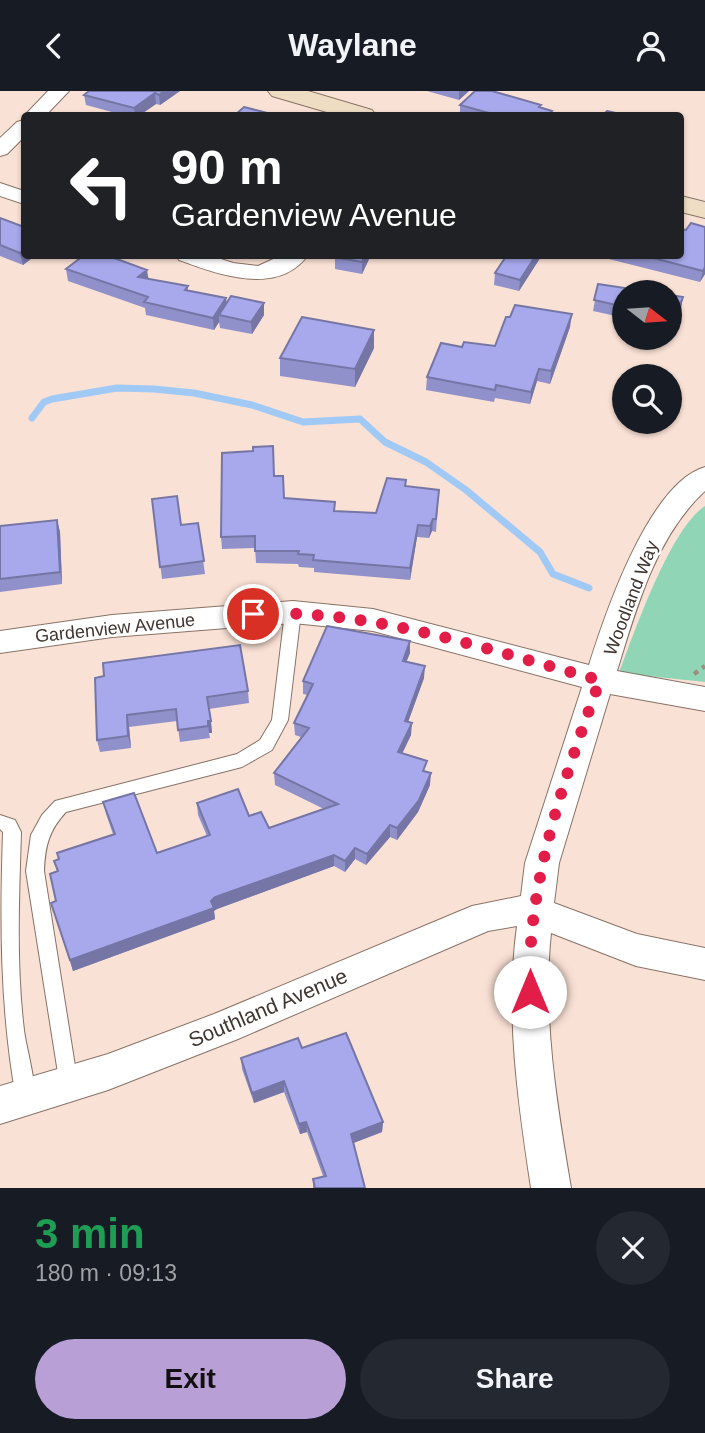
<!DOCTYPE html>
<meta charset="utf-8">
<style>
:root{--surface:#171b24;--page:#242831;--text:#f1f3f6;--muted:#9ea1a6;--accent:#b89fd6}
body{margin:0;font-family:Arial,sans-serif;background:var(--page);color:var(--text);height:100vh;display:flex;flex-direction:column;font-size:26px;white-space:nowrap}
*{box-sizing:border-box;margin:0}
p{font-size:23px;color:var(--muted)}
.icon{flex:none;width:38px;height:38px;fill:none;stroke:currentColor;stroke-width:2;stroke-linecap:round;stroke-linejoin:round}
.map{position:relative;height:1097px;overflow:hidden}
.side{display:flex;flex-direction:column;background:var(--surface);flex:1}
.side>*{flex:none}
.guide{position:absolute;left:21px;top:21px;width:663px;height:147px;border-radius:7px;box-shadow:0 2px 5px #0004;background:#202124;color:#fff;overflow:hidden}
.needle{width:46px;rotate:107deg}
.buttons{position:absolute;left:612px;top:189px;display:grid;gap:14px}
.buttons a{display:grid;place-items:center;width:70px;height:70px;border-radius:50%;background:var(--surface);box-shadow:0 2px 5px #0004;font-size:35px}
.pin{position:absolute;display:grid;place-items:center;width:60px;height:60px;color:#fff;margin:-30px;border:4px solid #fff;border-radius:50%;box-shadow:0 2px 7px #0007}
.me{position:absolute;width:77px;margin:-38px;rotate:0deg;stroke-linejoin:round;filter:drop-shadow(0 0 5px #0008)}
.turn{display:flex;align-items:center;gap:24px;height:147px;padding:0 35px;font-size:32px}
.turn .icon{width:91px;height:91px;stroke-width:2.5}
.turn b{display:block;font-size:49px;line-height:60px}
.round{display:grid;place-items:center;flex:none;width:74px;height:74px;border-radius:37px;background:var(--page)}
.head{display:flex;align-items:center;justify-content:space-between;height:119px;padding:0 35px}
h1{font-size:42px;font-weight:600;line-height:52px;color:#1e9e55}
.action{display:flex;gap:14px;margin-top:auto;padding:14px 35px}
.action a{flex:1;height:80px;border-radius:42px;background:var(--accent);color:#111;font-size:28px;font-weight:600;line-height:80px;text-align:center}
.action a+a{background:var(--page);color:var(--text)}
header{display:flex;justify-content:space-between;align-items:center;height:91px;padding:0 35px;background:var(--surface);font-size:32px;font-weight:600}
.map>svg:first-child{display:block}
.green{fill:#8fd5b6}
.lines{fill:none;stroke-linecap:round;stroke-linejoin:round}
.stream{stroke:#a0c9f6;stroke-width:7}
.lane-casing{stroke:#887266;stroke-width:2}
.street-casing{stroke:#887266;stroke-width:2}
.secondary-casing{stroke:#887266;stroke-width:2}
.path{stroke:#9f8d84;stroke-width:4.5;stroke-dasharray:5 5;stroke-linecap:butt}
.lane{fill:#fff;fill-rule:evenodd}
.street{fill:#fff;fill-rule:evenodd}
.secondary{fill:#eeddc3;fill-rule:evenodd}
.wall{fill:#9091cb}
.shaded-wall{fill:#7576a5}
.building{fill:#a7a9ec;stroke:#7576a5;stroke-width:2}
.route{stroke:#e11d48;stroke-width:12;stroke-dasharray:0 21.6}
.labels{text-anchor:middle;stroke-width:5;stroke-linejoin:round;paint-order:stroke}
.street-label{font-size:18px;fill:#403631;stroke:#fff}
.near-street-label{font-size:21px;fill:#403631;stroke:#fff}
</style>
<header><svg class="icon" aria-label="back" viewBox="0 0 24 24"><path d="M15 5l-7 7 7 7"/></svg>Waylane<svg class="icon" aria-label="person" viewBox="0 0 24 24"><circle cx="12" cy="8" r="4"/><path d="M4 21q1-7 8-7t8 7"/></svg></header>
<div class="map">
<svg width="705" height="1097" viewBox="0 0 705 1097">
<rect width="100%" height="100%" fill="#fae1d5"/>
<path class="green" d="M705 415V591L619 582C635 540 670 438 705 415Z"/>
<g class="lines">
<path class="stream" d="M32 327 44 311 52 308 117 297 154 298 194 302 252 314 303 331 360 328 385 351 426 371 466 399 540 461 553 483 589 497"/>
<g class="lane-casing">
<path id="lane" d="M293 515 301 521 288 629 272 659 242 676 66 721C49 739 45 755 44 780L78 994 75 1001 68 1004 61 1001 26 780 31 744 42 724 55 710 237 663 260 649 272 629 285 521Z
M0 724 15 729 21 741C19 807 16 874 24 939 26 957 39 999 33 1013L26 1016 19 1013 16 1006C0 918 0 830 3 741L0 738Z"/>
</g>
<g class="street-casing">
<path id="street" d="M48 0H69L46 24H25Z
M24 29V46L7 63 0 65V47L17 31Z
M0 92 24 100V113L0 105Z
M176 164H209L233 172 258 175 282 164H308C278 206 217 183 179 169Z
M705 376V400C656 445 636 518 617 580L705 596V620L610 603 559 772 554 812 637 843 705 857V889L636 875 551 842C542 926 557 1014 571 1097H531C518 1011 505 922 517 835L488 840 238 948 108 999 0 1033V995L108 963 214 923 472 815 521 805 525 772 582 596 373 540 293 532 112 546 0 562V540L112 524 293 510 373 518 589 574C605 523 649 392 705 376Z"/>
</g>
<g class="secondary-casing">
<path id="secondary" d="M268 0H308L372 19 376 24H337L272 5Z
M681 105 705 111V127L681 121Z"/>
</g>
<path class="path" d="M694 583 705 575"/>
<use href="#lane" class="lane"/>
<use href="#street" class="street"/>
<use href="#secondary" class="secondary"/>
</g>
<path class="wall" d="M89 0H180L160 14 156 13 140 24H123L86 14 84 4Z
M427 0H469L459 9Z
M460 14 541 17 552 24H460Z
M0 127 24 164H36L23 174 0 165Z
M705 136V183L700 191 593 164H681L686 139Z
M336 164H371L362 183 335 178V166Z
M542 164 519 200 494 194 495 182Z
M66 178 148 188 188 195V200L226 207 227 212 264 224 252 243 220 237 219 231 214 239 146 224 145 217 68 190Z
M598 193 625 201V227L593 220Z
M670 204 683 206 681 217 672 238 670 237Z
M570 236 550 293 537 290 530 313 495 307 494 311 426 299 427 286 462 256 495 255Z
M374 239V257L355 296 280 285V267Z
M274 385 284 407 335 411V420L376 422 439 399 436 441 432 440 429 447 417 446 410 489 314 481V477L299 476 298 473 256 472 255 457 222 458 221 446Z
M152 408 181 434 198 432 205 483 162 488Z
M57 429 60 441 62 493 0 501V435Z
M410 562 406 570 424 587 408 631 411 644 402 663 427 681 430 694 418 721 397 749 390 746 366 774 355 768 345 781 334 775 217 818 214 820 215 828 73 880 51 812 56 810 57 780 54 770 113 743 106 723 103 711 157 762 207 745 198 724 197 712 249 725 269 737 324 718 275 694 274 682 301 646 295 644 294 632 308 604 303 603V590Z
M95 587 248 600 249 612 209 618 212 642H209L210 647 180 651 177 630 129 636 131 657 100 661 97 649Z
M302 957 383 1031 382 1041 353 1052 365 1097H313V1088L323 1085 307 1041 300 1043 284 1001 254 1012 242 978 241 967Z"/>
<path class="shaded-wall" d="M164 0H180L160 14 159 4Z
M459 0H469L459 9Z
M155 2 156 13 140 24H135L134 17Z
M24 159V164H36L23 174 20 162Z
M365 164H371L362 183V171Z
M536 164H542L519 200 520 189Z
M705 176V183L700 191 703 180Z
M147 179 149 191 138 186Z
M683 206 681 217 672 238 675 227Z
M226 207 227 219 219 224V231L214 239 213 227Z
M264 212V224L252 243 251 231Z
M572 223 570 236 550 293 551 280Z
M374 239V257L355 296V278Z
M539 278 537 290 530 313 531 301Z
M433 428 432 440 429 447 430 435Z
M57 429 60 441 62 493 60 481Z
M418 434 417 446 410 489V477Z
M410 550V562L402 582 403 570Z
M425 575 424 587 404 642 405 630Z
M127 624 129 636 131 657 128 645Z
M208 630H211L212 642H209Z
M412 632 411 644 397 673 398 661Z
M431 682 430 694 418 721 397 749V737Z
M390 734V746L366 774 367 763Z
M355 757V768L345 781V770Z
M334 764V775L217 818 214 820 215 828 73 880 70 869 211 810 215 806Z
M284 990V1001L254 1012 252 1002Z
M306 1031 307 1041 300 1043 299 1033Z
M383 1031 382 1041 351 1053V1043Z"/>
<path class="building" d="M89 0H164L159 4 155 2 134 17 84 4Z
M475 0H492L541 14 539 16 552 20 548 24H496L460 14Z
M244 16 275 24H235Z
M607 20 624 24H603Z
M0 127 24 136V159L20 162 0 154Z
M691 132 705 136V176L703 180 642 164H681V138L686 139Z
M80 164H106L147 179 138 186 188 195 185 199 226 207 213 227 144 211 148 206 66 178 79 168Z
M336 164H365L362 171 335 166Z
M507 164H536L520 189 495 182Z
M598 193 651 201H625V216L594 209Z
M670 204 683 206 675 227 670 226Z
M231 205 264 212 251 231 219 224Z
M515 214 572 223 551 280 539 278 531 301 496 294 495 299 427 286 441 252 462 256 464 251 495 255 506 226H510Z
M302 226 374 239 355 278 280 267Z
M273 355 274 385H283L284 407 335 411 334 420 376 422 387 387 406 389 405 395 439 399 436 428H433L430 435 418 434 410 477 313 469 314 464 298 463 299 460H255V445L221 446 222 362 253 360V356Z
M177 405 181 434 198 432 204 470 160 476 152 408Z
M57 429 60 481 0 488V435Z
M327 535 410 550 403 570 425 575 405 630 412 632 398 661 427 670 423 680 431 682 419 709 397 737 390 734 367 763 355 757 345 770 334 764 215 806 211 810 214 817 70 869 51 812 56 810 50 783 58 780 54 770 59 768 57 762 115 743 103 711 134 702 157 762 210 744 197 712 238 698 249 725 261 721 269 737 338 713 274 682 309 637 294 632 313 593 303 590Z
M240 554 248 600 207 606 211 630H208V635L178 639 176 618 127 624 128 645 97 649 95 587 104 585 103 572Z
M346 942 383 1031 351 1043 365 1097H315L313 1088 326 1085 306 1031 299 1033 284 990 252 1002 241 967 298 947 302 957Z"/>
<g class="lines">
<path class="route" d="M253 523C372 517 486 559 600 589 564 688 526 795 530 901"/>
</g>
<g class="labels">
<g class="street-label">
<text transform="translate(631 507) rotate(-69)" y="6">Woodland Way</text>
<text transform="translate(115 537) rotate(-6)" y="6">Gardenview Avenue</text>
</g>
<g class="near-street-label">
<text transform="translate(268 917) rotate(-23)" y="7">Southland Avenue</text>
</g>
</g>
</svg>
<div class="buttons">
<a><svg class="needle" viewBox="-14 -14 28 28"><path d="M0-13l5 13h-10z" fill="#e53935"/><path d="M0 13l5-13h-10z" fill="#9ea1a6"/></svg></a>
<a><svg class="icon" aria-label="search" viewBox="0 0 24 24"><circle cx="10" cy="10" r="6"/><path d="M15 15l6 6"/></svg></a>
</div>
<div class="pin" style="left:253px;top:523px;background:#d93025"><svg class="icon" aria-label="arrive" viewBox="0 0 24 24"><path d="M6 21V4h12l-3 4 3 4H6"/></svg></div>
<svg class="me" style="left:530px;top:901px" viewBox="-20 -20 40 40"><circle r="19" fill="#fff"/><path d="M0-13L10 11 0 6-10 11z" fill="#e11d48"/></svg>
<div class="guide">
<div class="turn"><svg class="icon" aria-label="left" viewBox="0 0 24 24"><path d="M17 20v-9H6M10 6l-5 5 5 5"/></svg><div><b>90 m</b>Gardenview Avenue</div></div>
</div>
</div>
<section class="side">
<div class="head"><div><h1>3 min</h1><p>180 m · 09:13</p></div><a class="round"><svg class="icon" aria-label="close" viewBox="0 0 24 24"><path d="M6 6l12 12M18 6L6 18"/></svg></a></div>
<div class="action"><a>Exit</a><a>Share</a></div>
</section>
